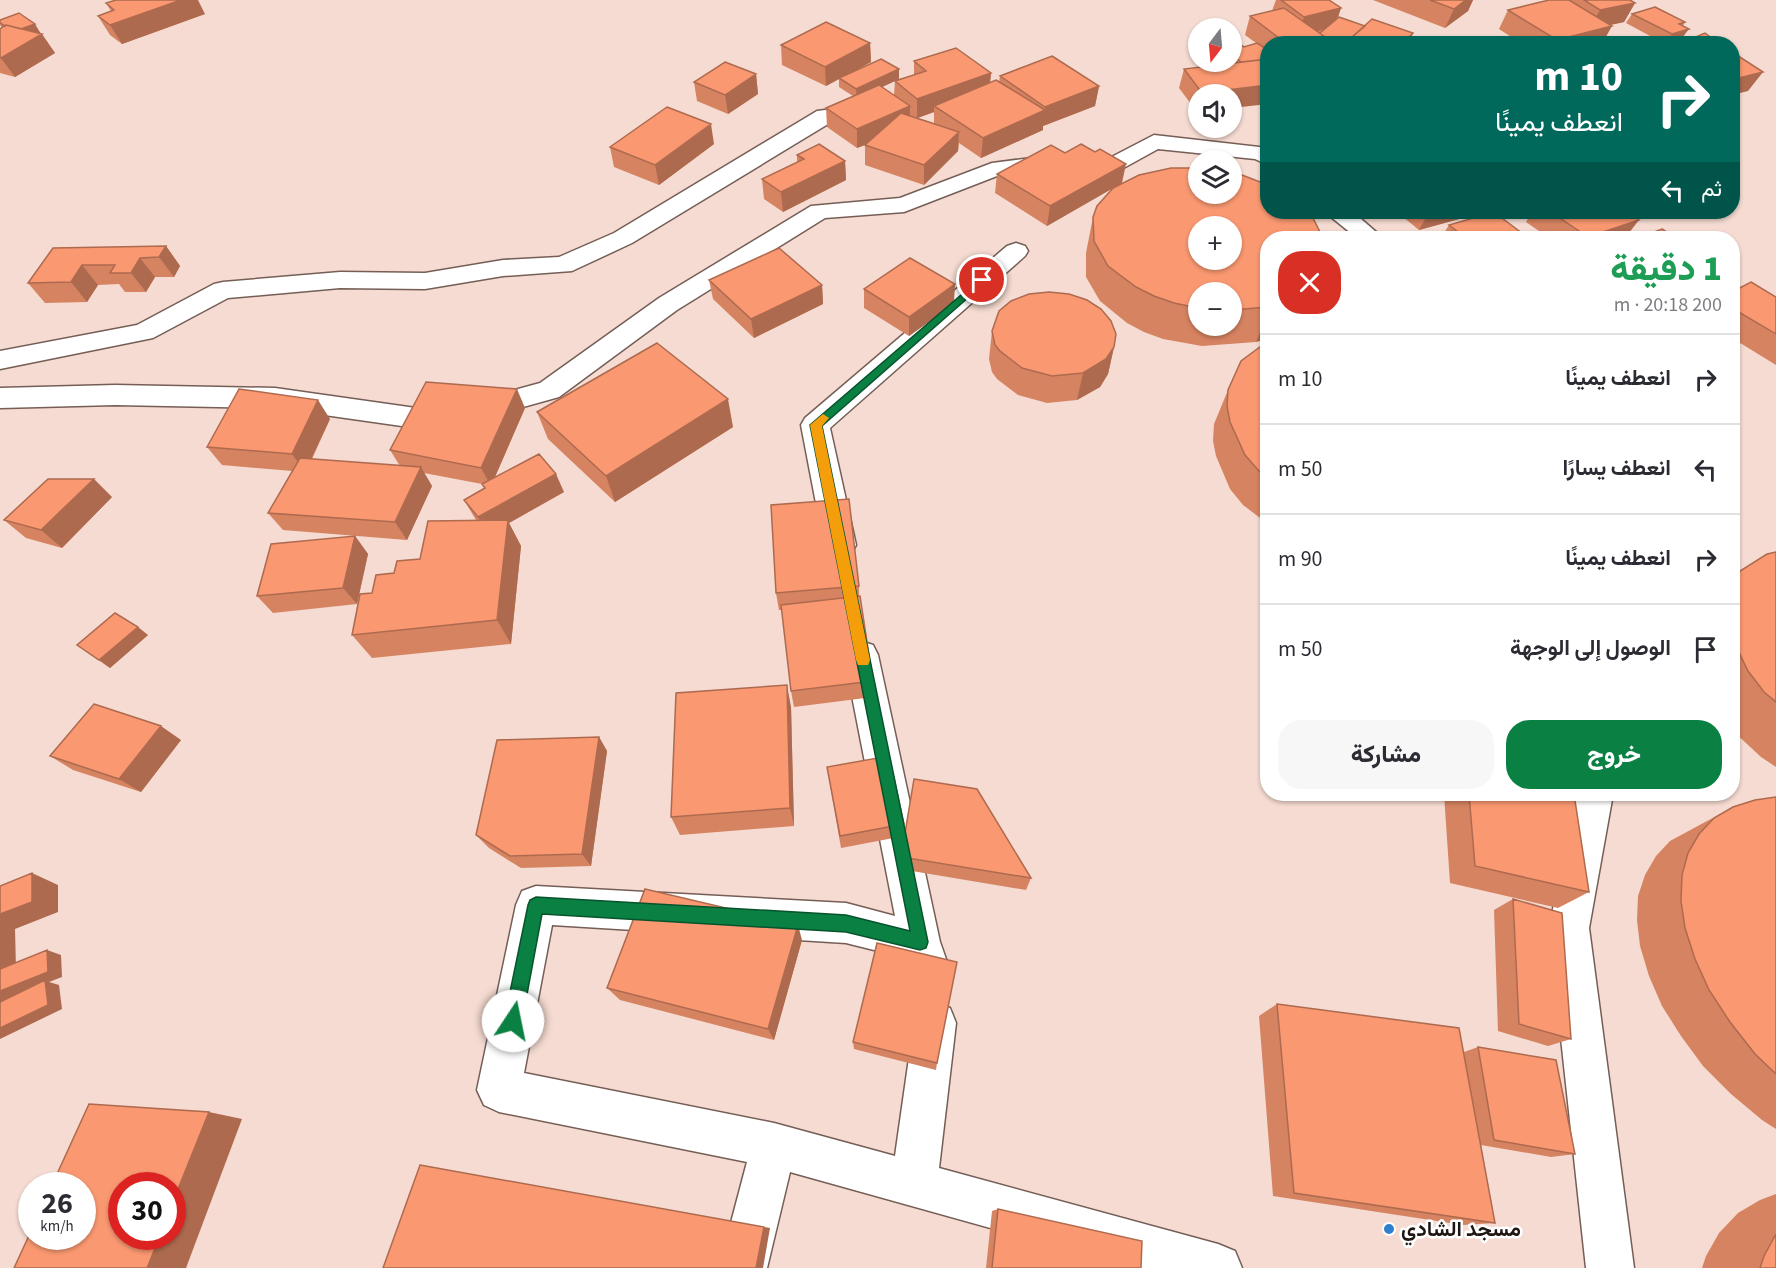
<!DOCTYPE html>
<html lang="ar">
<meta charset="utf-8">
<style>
:root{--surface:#fff;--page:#f7f7f7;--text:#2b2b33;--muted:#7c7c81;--line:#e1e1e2;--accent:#0b8043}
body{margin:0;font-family:"Source Sans 3",Vazirmatn,sans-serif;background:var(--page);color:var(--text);direction:rtl;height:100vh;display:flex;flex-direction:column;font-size:22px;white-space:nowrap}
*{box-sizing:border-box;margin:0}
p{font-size:20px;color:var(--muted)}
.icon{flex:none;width:33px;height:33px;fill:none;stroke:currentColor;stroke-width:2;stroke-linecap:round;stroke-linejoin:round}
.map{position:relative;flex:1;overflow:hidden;direction:ltr}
.sheet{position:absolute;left:1260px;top:231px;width:480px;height:570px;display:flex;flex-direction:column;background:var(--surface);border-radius:24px;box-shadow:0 2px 4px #0004;direction:rtl}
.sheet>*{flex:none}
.top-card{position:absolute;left:1260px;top:36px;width:480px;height:183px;border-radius:24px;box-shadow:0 2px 4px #0004;direction:rtl;background:#00695c;color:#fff;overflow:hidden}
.needle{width:39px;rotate:196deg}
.buttons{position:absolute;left:1188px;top:18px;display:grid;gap:12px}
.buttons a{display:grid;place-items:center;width:54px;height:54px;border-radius:50%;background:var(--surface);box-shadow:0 2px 4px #0004;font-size:30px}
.speed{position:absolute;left:18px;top:1172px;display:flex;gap:12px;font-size:30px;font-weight:700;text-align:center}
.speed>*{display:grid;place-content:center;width:78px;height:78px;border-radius:50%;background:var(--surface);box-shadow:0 2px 4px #0004;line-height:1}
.speed small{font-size:15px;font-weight:400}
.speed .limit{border:9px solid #d22;background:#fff;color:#111}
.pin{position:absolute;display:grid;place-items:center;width:51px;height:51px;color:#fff;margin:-26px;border:3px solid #fff;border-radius:50%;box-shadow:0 2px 6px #0007}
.me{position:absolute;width:66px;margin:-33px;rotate:11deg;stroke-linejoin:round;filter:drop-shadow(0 0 4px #0008)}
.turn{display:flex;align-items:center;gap:21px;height:126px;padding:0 18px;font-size:27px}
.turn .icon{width:78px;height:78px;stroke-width:2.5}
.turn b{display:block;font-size:42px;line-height:51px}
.then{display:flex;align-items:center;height:57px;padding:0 18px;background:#0003;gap:12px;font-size:22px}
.round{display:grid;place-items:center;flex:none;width:63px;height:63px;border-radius:24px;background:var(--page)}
.head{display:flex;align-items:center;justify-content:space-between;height:102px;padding:0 18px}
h1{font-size:36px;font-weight:800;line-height:45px;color:#1e9e55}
.action{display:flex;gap:12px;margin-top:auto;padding:12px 18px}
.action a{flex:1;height:69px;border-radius:24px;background:var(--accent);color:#fff;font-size:24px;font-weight:800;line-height:69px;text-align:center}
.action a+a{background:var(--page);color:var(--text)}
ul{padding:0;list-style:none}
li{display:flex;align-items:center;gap:18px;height:90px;padding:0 18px;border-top:2px solid var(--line)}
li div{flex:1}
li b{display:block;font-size:22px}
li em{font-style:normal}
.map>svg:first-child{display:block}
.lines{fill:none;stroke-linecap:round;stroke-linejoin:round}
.minor-casing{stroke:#755e56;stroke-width:3}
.minor{fill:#fff;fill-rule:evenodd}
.wall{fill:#d68361;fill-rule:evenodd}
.shaded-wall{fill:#ae6a4f}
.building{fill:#f99871;stroke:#ae6a4f;stroke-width:1.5;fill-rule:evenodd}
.route{fill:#0b8043;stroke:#07532c;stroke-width:1.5}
.slow{fill:#f59e0b}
.poi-dot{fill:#307ece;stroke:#fff;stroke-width:2}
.labels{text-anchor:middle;stroke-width:5;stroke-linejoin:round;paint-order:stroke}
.near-poi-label{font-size:21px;font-weight:bold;fill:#1f1613;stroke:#fff;text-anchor:start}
</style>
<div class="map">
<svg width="1776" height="1268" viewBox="0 0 1776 1268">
<rect width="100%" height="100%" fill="#f5dbd1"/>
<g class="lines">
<g class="minor-casing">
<path id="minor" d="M825 110 833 111 836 116 833 121 632 243 572 271 503 276 425 289 340 288 228 298 153 338 0 369V351L137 325 214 284 223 282 340 272 425 273 503 260 559 257 614 233 817 111Z
M1154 135 1268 148V165L1255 159 1158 149 1109 176 1101 178 1046 170 997 176 904 212 825 218 677 310 559 397 437 431 275 408 115 405 0 408V388L115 385 275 388 437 411 540 383 659 298 811 206 900 198 992 163 1046 156 1098 164Z
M1328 212H1353L1383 238H1357L1331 217Z
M1016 243 1025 246 1028 251 1025 256 830 428 856 545 851 554 840 557 829 554 824 545 801 425 805 418 1007 246Z
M861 641 873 645 878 655 940 942 946 959 940 973 926 979 912 973 906 958 846 943 552 925 524 1073 774 1123 895 1156 914 1023 920 1008 935 1002 950 1008 956 1023 939 1168 1218 1244 1235 1251 1242 1268H1134L790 1172 767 1268H719L747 1162 499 1112 484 1105 477 1090 516 905 522 891 536 886 846 903 895 916 844 655 849 645Z
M1577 794H1613L1589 928 1634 1268H1586L1549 928Z"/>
</g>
<use href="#minor" class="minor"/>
</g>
<path class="wall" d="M1276 0H1329L1341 8 1338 18 1409 44H1268V104L1232 94H1198V112H1197L1179 88 1184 69 1226 64 1224 62H1232V46L1244 47 1256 43 1245 35 1250 16 1272 11Z
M1373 0H1473L1468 11 1445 28Z
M1549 0H1630L1635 3 1624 22 1611 25 1602 44H1522L1499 29 1508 10Z
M106 3 205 14 122 44 110 35 98 16 111 11Z
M1632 14 1685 22 1683 26 1682 38 1665 44 1626 23Z
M0 20 41 34 55 53 15 77 0 73V29L2 28 0 25Z
M870 43 871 62 856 70 899 79 914 75V61L991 73 990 83 999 82 1000 76 1099 86 1095 106 1043 126V130L981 158 959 143 958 151 924 185 865 165V145H866L857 148 827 127 826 108 853 96 839 87V79L826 86 782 65 781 45ZM895 81 894 95 882 87ZM934 112V123L918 118Z
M756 74 758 94 728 114 697 101 694 82Z
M714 144 659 185 614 167 610 147Z
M1065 153 1122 183 1114 187 1268 238V338L1256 342 1202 346 1163 339 1144 332 1127 323 1100 301 1086 277V253L1093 217 1113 188 1047 226 995 193 997 174ZM1198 292H1232V326H1198Z
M797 155 845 161 846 180 783 212 764 199 762 179 797 162Z
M1397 212H1473L1470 216 1419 230Z
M1532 212H1627L1625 238H1549L1526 222Z
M1449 225 1523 234 1520 238H1441Z
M166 246 180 266 174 277H155L146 292H125L119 284 98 285 87 302 45 303 28 283 53 248Z
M709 280 822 285 823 304 754 338 713 299Z
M864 289 954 304 909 336 864 308Z
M1732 292 1776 297V365L1732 338Z
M992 331 1114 347 1108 374 1100 387 1077 400 1047 403 1018 395 997 379 992 372 989 359Z
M1268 341V524L1243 505 1230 489 1216 456 1213 441 1214 424 1228 390Z
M525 408 495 477 564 492 509 523 521 546 511 644 372 658 352 635 372 593 394 573 420 559 476 520 464 500 484 488 482 484 424 473 432 486 407 540 283 530 268 513 292 471 222 465 207 447 330 419 312 459 400 466 390 450Z
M537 412 733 427 615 502 548 439Z
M112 497 62 548 26 538 4 520Z
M355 536 368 554 357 604 273 613 257 596Z
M1776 552V767L1761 757 1732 730V577L1740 571Z
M859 586V596L873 681V697L794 707 791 691 782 610H779L776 593Z
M148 635 110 668 77 645Z
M791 707 794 826 680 835 671 817Z
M599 737 607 751 591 866 521 868 489 848 476 835Z
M181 740 141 792 73 770 50 756Z
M827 767 904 824V836L841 848Z
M1444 794H1574L1589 892 1558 908 1450 883Z
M1776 797V1129L1762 1120 1731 1094 1703 1066 1681 1036 1662 1006 1649 976 1640 946 1637 920 1638 896 1645 875 1656 856 1670 841 1733 807Z
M901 857 1031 878 1026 890 900 869Z
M1513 899 1571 1039 1548 1046 1498 1031 1494 910Z
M802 940 774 1040 620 1000 607 988Z
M1277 1004 1464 1052 1478 1047 1575 1154 1551 1157 1481 1145 1495 1223 1463 1225 1273 1196 1259 1016Z
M853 1042 937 1063 936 1070 854 1049Z
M1776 1194V1268H1702L1706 1256 1719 1233 1738 1213 1760 1200Z
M998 1209 1141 1268H986L992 1211Z"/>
<path class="shaded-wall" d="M181 0H198L205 14 122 44 110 25Z
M1466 0H1473L1468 11 1445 28 1454 9Z
M1635 3 1624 22 1589 29 1600 10Z
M1341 8 1334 27 1298 36 1304 17Z
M35 24 41 34 20 42 13 32Z
M1612 26 1602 44H1554L1557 40Z
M1689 29 1682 38 1666 44 1672 34Z
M1413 33 1409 44H1402Z
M42 34 55 53 15 77 1 58Z
M1325 37 1323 44H1301Z
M870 43 871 62 840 79 839 78V79L826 86 825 67Z
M899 69V79L857 99 856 89Z
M1763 72 1748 91 1732 95V82L1735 79Z
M991 73 989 93 934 106V112L917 118V99Z
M756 74 758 94 728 114 725 95Z
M1268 85V104L1232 108V94H1202V93Z
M1099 86 1095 106 1043 126V130L981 158 983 138 1045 110V107Z
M910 106V125L857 148V129Z
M711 124 714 144 659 185 655 165Z
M959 132 958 151 924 185V165Z
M845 161 846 180 783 212 781 192Z
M1126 164 1122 183 1047 226 1050 206Z
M1429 212H1473L1470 216 1419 230Z
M1639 220 1625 238H1588V237Z
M1523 234 1520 238H1508Z
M166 246 180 266 174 277 159 257Z
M140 258 155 277 146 292 131 273Z
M82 265 98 285 87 302 71 282Z
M955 284 954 304 909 336V317Z
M822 285 823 304 754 338 751 319Z
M1268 313V338L1256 342Z
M1114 347 1108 374 1100 387 1077 400 1083 373Z
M517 389 525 408 491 486 481 468Z
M728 399 733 427 615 502 606 476Z
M318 400 330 419 305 472 292 454Z
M421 467 432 486 407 540 395 522Z
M556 474 564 492 509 523 521 546 511 644 497 620 488 535 478 517Z
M94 479 112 497 62 548 41 530Z
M355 536 368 554 357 604 343 588Z
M138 627 148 635 110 668 99 660Z
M787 685 791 707 794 826 790 808Z
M161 726 181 740 141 792 119 779Z
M599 737 607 751 591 866 582 854Z
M32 873 58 885V912L15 929 16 969 0 975V914Z
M798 925 802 940 774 1040 768 1029Z
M47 950 61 955 62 977 49 982 59 985 62 1009 0 1039V1028L46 983 0 1002V991Z
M209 1112 242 1119 186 1268H147L160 1236H172V1204Z
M764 1227 770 1228 763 1268H756Z"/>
<path class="building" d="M116 0H181L110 25 98 16 114 10 106 3Z
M1281 0H1329L1341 8 1304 17Z
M1430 0H1466L1454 9Z
M1549 0H1569L1612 26 1557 40 1508 10Z
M1584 0H1630L1635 3 1600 10Z
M1655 7 1685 22 1679 24 1689 29 1672 34 1632 14Z
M1284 8 1325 37 1301 44H1287L1250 16Z
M19 13 35 24 21 29 6 25 5 26 0 23V20Z
M1339 17 1365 26 1351 38 1350 41 1348 44 1323 36 1320 33Z
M1372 19 1413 33 1402 44H1367L1351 38Z
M826 22 870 43 825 67 781 45Z
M6 25 42 34 1 58 0 57V29Z
M1705 33 1720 44H1679Z
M1239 43 1244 47 1257 43 1268 50V59L1241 62 1232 55V46Z
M956 48 991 73 917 99 895 81 926 71 914 61Z
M1732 52 1763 72 1735 79 1732 78Z
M1052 56 1099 86 1045 107 1000 76Z
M881 59 899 69 856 89 839 78Z
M1268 59V85L1202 93 1184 69Z
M725 62 756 74 725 95 694 82Z
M996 80 1045 110 983 138 934 106Z
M879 85 910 106 857 129 826 108Z
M667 107 711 124 655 165 610 147Z
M901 113 959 132 924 165 865 145Z
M819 144 845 161 781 192 762 179 804 159 797 155Z
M1081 144 1095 152 1100 149 1126 164 1050 206 997 174 1051 145 1065 153Z
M1171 168H1198V194H1232V173L1242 175 1268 185V212H1307L1313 218 1323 238H1268V307L1232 310V292H1198V308L1174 303 1154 296 1136 287 1108 266 1094 241 1093 217 1097 206 1113 188 1139 175ZM1198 226H1232V260H1198Z
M1494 212 1523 234 1508 238H1466L1449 225Z
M1551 212H1627L1639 220 1588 237Z
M1662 229 1676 238H1638Z
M166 246 159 257 140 258 131 273H110L115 265H82L71 282 28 283 53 248Z
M779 248 822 285 751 319 709 280Z
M910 258 955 284 909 317 864 289Z
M1751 282 1776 297V334L1732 308V292Z
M1049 292 1069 294 1087 300 1101 309 1111 321 1116 334 1114 347 1106 359 1083 373 1052 376 1022 368 1000 351 995 345 992 331 999 311 1011 301 1029 294Z
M1268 341V478L1259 471 1245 455 1230 422 1227 406 1228 390 1241 361Z
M657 343 728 399 606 476 537 412Z
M426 382 517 389 481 468 390 450Z
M239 389 318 400 292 454 207 447Z
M539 454 556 474 478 517 464 500 485 488 482 484Z
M300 458 421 467 395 522 268 513Z
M48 479H94L41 530 4 520Z
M849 499 859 586 776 593 771 505Z
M508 520 497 620 352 635 360 594 372 593 376 575 394 573 397 561 420 559 428 521Z
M355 536 343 588 257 596 271 544Z
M1776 552V702L1764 692 1748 671 1732 638V583L1740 571 1767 554Z
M860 596 873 681 791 691 781 605Z
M115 613 138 627 99 660 77 645Z
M787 685 790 808 671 817 676 693Z
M94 704 161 726 119 779 50 756Z
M599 737 582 854 510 856 476 835 497 740Z
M889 756 904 824 840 836 827 767Z
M914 779 977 789 1031 878 901 857Z
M1469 794H1574L1589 892 1475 866Z
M1776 797V1074L1755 1054 1730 1022 1709 990 1695 959 1685 928 1681 901 1682 875 1688 853 1699 834 1714 818 1733 807 1755 800Z
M32 873V902L0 914V886Z
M645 889 798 925 768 1029 607 988Z
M1513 899 1562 913 1571 1039 1519 1024Z
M877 943 957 962 937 1063 853 1042Z
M47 950 48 972 0 991V969Z
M45 980 48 1005 0 1028V1002Z
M1277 1004 1459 1028 1495 1223 1294 1193Z
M1478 1047 1556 1060 1575 1154 1494 1140Z
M89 1104 209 1112 172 1204V1185H122V1236H160L147 1268H14L32 1229V1236H82V1185H52Z
M420 1165 764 1227 756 1268H383Z
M998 1209 1142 1241 1141 1268H992Z
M1776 1234V1268H1760L1764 1256Z"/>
<path class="route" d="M982 277 988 280 986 282 822 426 928 942 926 948 920 950 846 932 542 914 522 1021 519 1027 513 1029 507 1027 504 1021 528 905 530 900 536 897 846 915 910 931 810 425Z"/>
<path class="slow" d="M823 414 829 418 822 426 870 660 868 665H858L856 660 810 425Z"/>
<circle class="poi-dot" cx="1389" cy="1229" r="6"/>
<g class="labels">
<g class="near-poi-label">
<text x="1401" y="1236">مسجد الشادي</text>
</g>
</g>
</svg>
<div class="buttons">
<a><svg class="needle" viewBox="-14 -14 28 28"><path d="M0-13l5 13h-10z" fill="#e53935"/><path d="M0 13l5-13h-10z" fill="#7c7c81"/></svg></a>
<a><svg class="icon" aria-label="sound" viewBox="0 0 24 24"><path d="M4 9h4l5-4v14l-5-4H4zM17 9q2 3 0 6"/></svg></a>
<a><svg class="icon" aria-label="layers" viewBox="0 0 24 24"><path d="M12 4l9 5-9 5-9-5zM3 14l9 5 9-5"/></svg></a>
<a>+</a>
<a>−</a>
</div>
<div class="speed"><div>26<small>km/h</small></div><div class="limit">30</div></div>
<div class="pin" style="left:982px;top:280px;background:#d93025"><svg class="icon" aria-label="arrive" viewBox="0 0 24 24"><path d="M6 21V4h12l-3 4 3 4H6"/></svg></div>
<svg class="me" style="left:513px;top:1021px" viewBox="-20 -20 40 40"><circle r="19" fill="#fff"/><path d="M0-13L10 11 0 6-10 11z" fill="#0b8043"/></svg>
<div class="top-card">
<div class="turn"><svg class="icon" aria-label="right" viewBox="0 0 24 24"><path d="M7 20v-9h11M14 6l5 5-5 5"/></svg><div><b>10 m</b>انعطف يمينًا</div></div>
<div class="then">ثم<svg class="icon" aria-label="left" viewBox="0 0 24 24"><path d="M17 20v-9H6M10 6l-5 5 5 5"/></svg></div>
</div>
<section class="sheet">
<div class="head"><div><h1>1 دقيقة</h1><p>200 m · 20:18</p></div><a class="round" style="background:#d93025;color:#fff"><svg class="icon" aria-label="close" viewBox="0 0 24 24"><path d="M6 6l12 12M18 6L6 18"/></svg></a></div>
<ul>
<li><svg class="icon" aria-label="right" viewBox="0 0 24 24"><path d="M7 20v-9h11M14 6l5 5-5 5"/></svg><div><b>انعطف يمينًا</b></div><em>10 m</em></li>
<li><svg class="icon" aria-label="left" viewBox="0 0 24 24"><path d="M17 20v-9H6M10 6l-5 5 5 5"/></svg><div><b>انعطف يسارًا</b></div><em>50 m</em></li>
<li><svg class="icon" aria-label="right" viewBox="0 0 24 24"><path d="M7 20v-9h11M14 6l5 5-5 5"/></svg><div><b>انعطف يمينًا</b></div><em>90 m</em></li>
<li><svg class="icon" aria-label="arrive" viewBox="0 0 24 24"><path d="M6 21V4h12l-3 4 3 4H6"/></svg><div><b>الوصول إلى الوجهة</b></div><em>50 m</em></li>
</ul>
<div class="action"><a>خروج</a><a>مشاركة</a></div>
</section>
</div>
